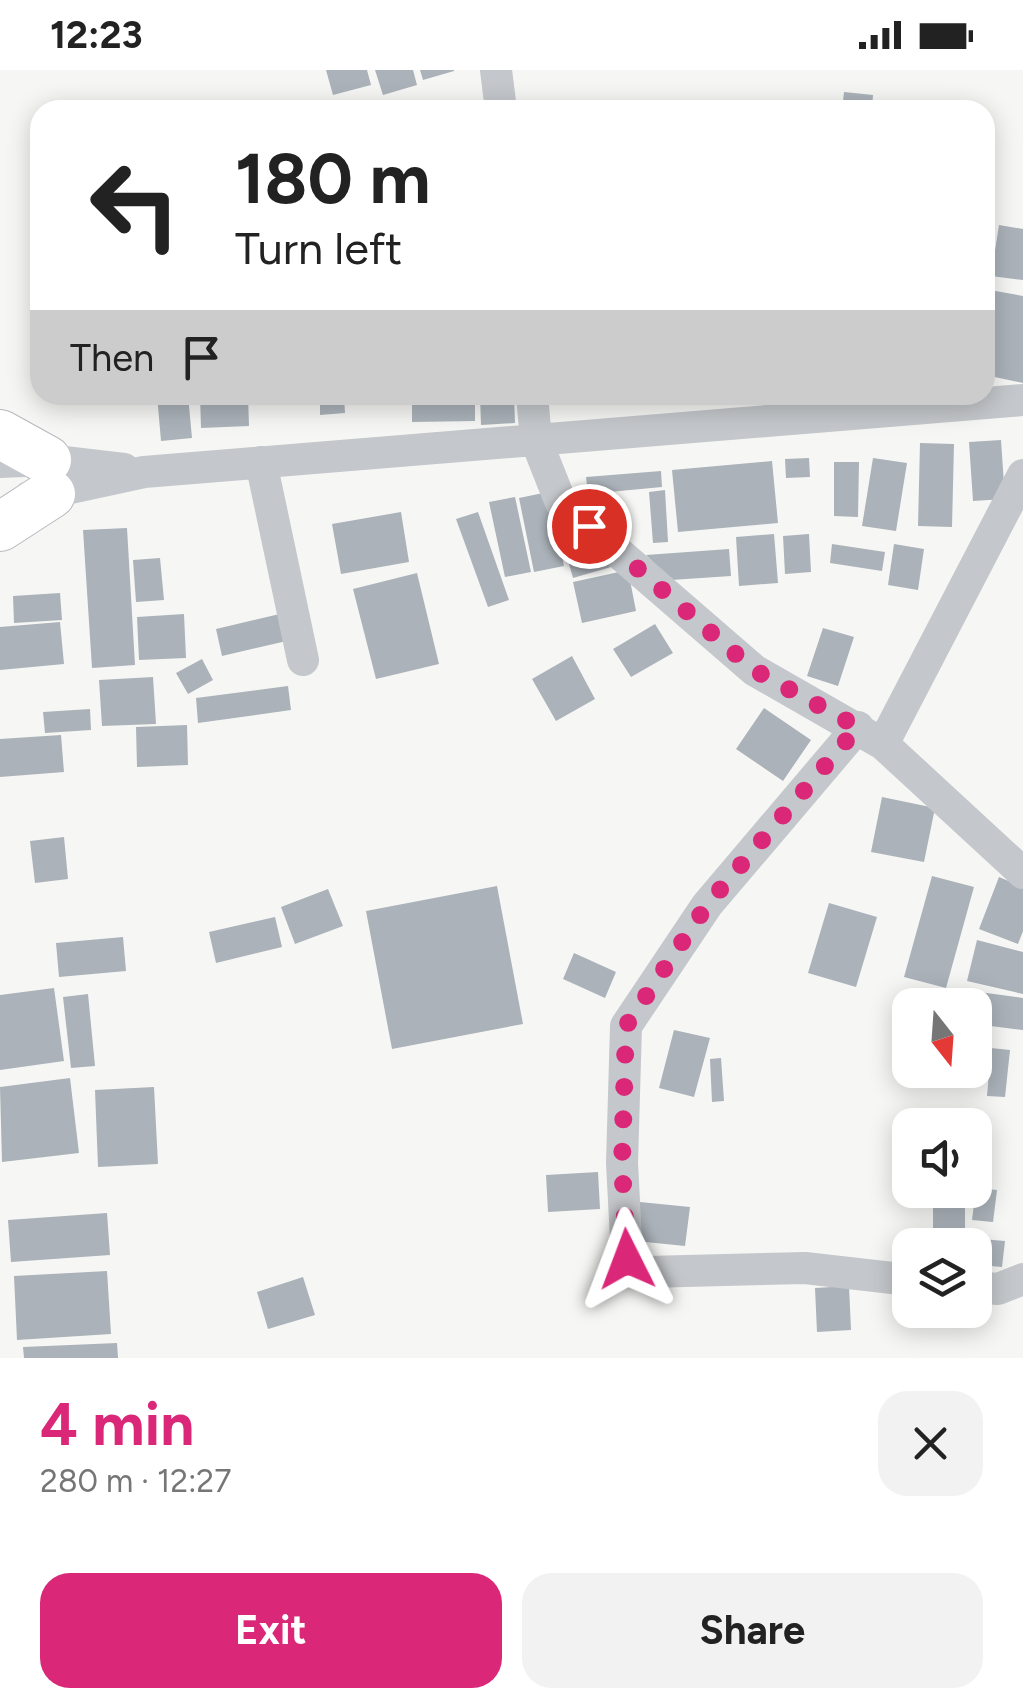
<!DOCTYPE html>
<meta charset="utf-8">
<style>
:root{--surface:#fff;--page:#f2f2f2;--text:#222;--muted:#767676;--accent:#db2777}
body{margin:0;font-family:Figtree,sans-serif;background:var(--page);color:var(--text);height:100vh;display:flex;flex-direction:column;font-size:38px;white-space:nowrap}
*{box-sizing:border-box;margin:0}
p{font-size:32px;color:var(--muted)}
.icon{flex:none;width:55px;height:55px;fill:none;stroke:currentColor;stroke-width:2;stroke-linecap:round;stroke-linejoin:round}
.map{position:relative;height:1288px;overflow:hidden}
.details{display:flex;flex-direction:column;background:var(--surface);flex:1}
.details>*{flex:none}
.hud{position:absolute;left:30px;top:30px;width:965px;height:305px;border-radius:30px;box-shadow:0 5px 25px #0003;background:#fff;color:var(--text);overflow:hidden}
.needle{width:65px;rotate:163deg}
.tools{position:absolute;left:892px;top:918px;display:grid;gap:20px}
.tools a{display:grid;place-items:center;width:100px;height:100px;border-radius:20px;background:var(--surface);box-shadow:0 5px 25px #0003;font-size:50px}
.pin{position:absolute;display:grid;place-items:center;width:85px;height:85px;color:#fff;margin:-42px;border:5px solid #fff;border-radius:50%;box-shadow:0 2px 10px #0007}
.me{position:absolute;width:110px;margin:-55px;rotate:357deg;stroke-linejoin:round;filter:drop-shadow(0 0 8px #0008)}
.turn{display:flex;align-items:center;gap:35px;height:210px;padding:0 40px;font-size:45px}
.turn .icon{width:130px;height:130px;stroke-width:2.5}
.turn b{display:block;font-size:70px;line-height:85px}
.then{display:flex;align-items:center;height:95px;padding:0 40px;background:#0003;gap:20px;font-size:38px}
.round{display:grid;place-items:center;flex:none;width:105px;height:105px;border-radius:30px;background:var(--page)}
.overview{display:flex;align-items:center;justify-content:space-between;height:170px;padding:0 40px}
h1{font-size:60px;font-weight:700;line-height:75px;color:var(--accent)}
.button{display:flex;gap:20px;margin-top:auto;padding:20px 40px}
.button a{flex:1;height:115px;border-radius:30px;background:var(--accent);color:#fff;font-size:40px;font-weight:700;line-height:115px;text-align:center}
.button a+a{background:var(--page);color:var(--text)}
.status{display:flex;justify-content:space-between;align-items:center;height:70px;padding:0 50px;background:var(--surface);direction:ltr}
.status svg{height:28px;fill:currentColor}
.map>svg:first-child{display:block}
.building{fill:#abb2b9}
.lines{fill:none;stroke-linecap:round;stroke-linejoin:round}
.highway-casing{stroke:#b7b9bd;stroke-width:50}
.minor{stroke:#c4c7cb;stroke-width:32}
.highway{stroke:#fff;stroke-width:48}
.route{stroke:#db2777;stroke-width:18;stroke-dasharray:0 32.4}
</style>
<div class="status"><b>12:23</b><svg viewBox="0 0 49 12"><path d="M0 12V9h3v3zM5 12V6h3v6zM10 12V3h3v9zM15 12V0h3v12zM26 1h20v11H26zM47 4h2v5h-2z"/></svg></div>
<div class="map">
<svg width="1023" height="1288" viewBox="0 0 1023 1288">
<rect width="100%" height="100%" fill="#f6f7f4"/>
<path class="building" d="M326 0H367L371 15 333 25Z
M375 0H413L417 15 383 25Z
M420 0H454V1L423 10Z
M844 22 873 25 872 40H842Z
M985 143 993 144 987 179H985Z
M999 155 1023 159V210L991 206Z
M990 220 1023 226V313L985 305Z
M157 325H188L192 368 161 371Z
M200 325H248L249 356 201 358Z
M320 325H344L345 343 320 345Z
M412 325H475V351L412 352Z
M480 325H514L515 353 481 355Z
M669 325H710L711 330 670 335Z
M1001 370 1005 429 973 431 969 372Z
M920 373 954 374 952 457 918 456Z
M809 388 810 407 786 408 785 389Z
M873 388 907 393 896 461 862 456Z
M772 391 778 453 678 462 672 400Z
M834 392H859L858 447 834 446Z
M661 401 662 417 588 424 586 407Z
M665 420 668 472 653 473 649 422Z
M548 422 564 496 534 502 519 428Z
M515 427 531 502 505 507 489 432Z
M401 442 409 492 341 504 332 454Z
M478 442 509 530 488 537 456 449Z
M127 458 135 595 92 598 83 460Z
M774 464 778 513 739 516 736 467Z
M809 464 811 502 785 504 783 466Z
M832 474 885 482 882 501 830 493Z
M894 474 924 479 918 520 888 515Z
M729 479 731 506 671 510 646 485Z
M607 482 611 497 573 508 569 494Z
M160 488 164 530 136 532 133 490Z
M628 500 636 541 582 553 573 512Z
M417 503 439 594 376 609 353 519Z
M60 523 62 550 14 553 13 526Z
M284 543 291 570 222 586 216 559Z
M184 544 186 588 139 590 137 547Z
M60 552 64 594 0 600V557Z
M655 554 673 583 631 607 613 579Z
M823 558 854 567 838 616 807 606Z
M572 586 595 629 556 651 532 609Z
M202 589 213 610 188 624 176 603Z
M153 607 156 654 102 656 99 610Z
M288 616 291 640 198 653 196 628Z
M764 638 811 670 783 711 736 679Z
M90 639 91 660 45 663 43 642Z
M187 655 188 695 137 697 136 657Z
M61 665 64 702 0 707V669Z
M882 727 935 738 924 792 871 782Z
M64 767 68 809 35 813 30 771Z
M932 806 974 817 946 918 904 907Z
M999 807 1023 817V861L1018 874 979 859Z
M497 816 523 954 392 979 366 841Z
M328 819 343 856 295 874 281 837Z
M829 833 877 847 856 917 808 903Z
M275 847 282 877 216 893 209 862Z
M123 867 126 901 59 907 56 873Z
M977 870 1023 882V924L967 911Z
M574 883 616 902 605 928 563 909Z
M54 918 64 991 0 1000V925Z
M972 921 1023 928V960L975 954Z
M88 924 95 996 71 998 63 927Z
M909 925 942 934V935H910V952L902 950Z
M674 960 710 968 694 1027 659 1018Z
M991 978 1010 980 1005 1027 987 1026Z
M721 988 724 1031 712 1032 710 989Z
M70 1008 79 1083 2 1092 0 1017Z
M154 1017 158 1094 98 1097 95 1020Z
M598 1102 600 1139 548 1142 546 1105Z
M976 1118 997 1120 993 1152 972 1150Z
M933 1120H965V1175H933Z
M640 1132 690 1137 685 1176 636 1171Z
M107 1143 110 1185 11 1192 8 1150Z
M981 1169 1005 1171 1002 1197 979 1195Z
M107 1201 111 1264 17 1270 14 1206Z
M303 1207 315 1245 268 1259 257 1222Z
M849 1216 851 1260 817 1262 815 1218Z
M117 1273 118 1288H24L23 1277Z"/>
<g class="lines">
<g class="highway-casing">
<path id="highway" d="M0 364 47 390
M0 457 51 424"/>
</g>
<path class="minor" d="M496 0 501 40
M532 325 536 370 561 433 754 600 883 674 1023 803
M0 392 47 390 124 399
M261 392 303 590
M29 427 144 402 1023 330
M858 657 707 835 626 956 622 1093 627 1189 647 1202 805 1198 910 1210
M883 674 1023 405
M975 1217 998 1219 1023 1209"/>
<use href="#highway" class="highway"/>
</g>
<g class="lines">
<path class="route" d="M589 456 754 600 858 657 707 835 626 956 622 1093 627 1189"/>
</g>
</svg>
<div class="tools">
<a><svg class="needle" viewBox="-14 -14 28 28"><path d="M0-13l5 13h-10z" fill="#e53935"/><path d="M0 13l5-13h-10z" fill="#767676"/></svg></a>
<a><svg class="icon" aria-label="sound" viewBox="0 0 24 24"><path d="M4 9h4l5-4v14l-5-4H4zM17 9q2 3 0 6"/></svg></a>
<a><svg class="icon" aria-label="layers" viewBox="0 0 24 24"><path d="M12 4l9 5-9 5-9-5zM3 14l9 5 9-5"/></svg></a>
</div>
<div class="pin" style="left:589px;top:456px;background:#d93025"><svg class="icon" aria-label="arrive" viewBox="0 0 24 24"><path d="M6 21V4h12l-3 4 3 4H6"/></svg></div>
<svg class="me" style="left:627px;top:1189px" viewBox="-20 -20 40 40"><path d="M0-17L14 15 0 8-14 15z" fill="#db2777" stroke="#fff" stroke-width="4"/></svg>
<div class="hud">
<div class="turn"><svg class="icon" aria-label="left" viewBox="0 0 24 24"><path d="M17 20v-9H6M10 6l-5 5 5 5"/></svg><div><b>180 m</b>Turn left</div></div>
<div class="then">Then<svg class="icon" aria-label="arrive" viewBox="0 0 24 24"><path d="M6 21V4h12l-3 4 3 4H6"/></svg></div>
</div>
</div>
<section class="details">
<div class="overview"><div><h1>4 min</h1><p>280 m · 12:27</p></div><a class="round"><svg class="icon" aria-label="close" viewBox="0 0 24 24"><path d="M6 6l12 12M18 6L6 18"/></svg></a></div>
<div class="button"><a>Exit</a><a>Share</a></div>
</section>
